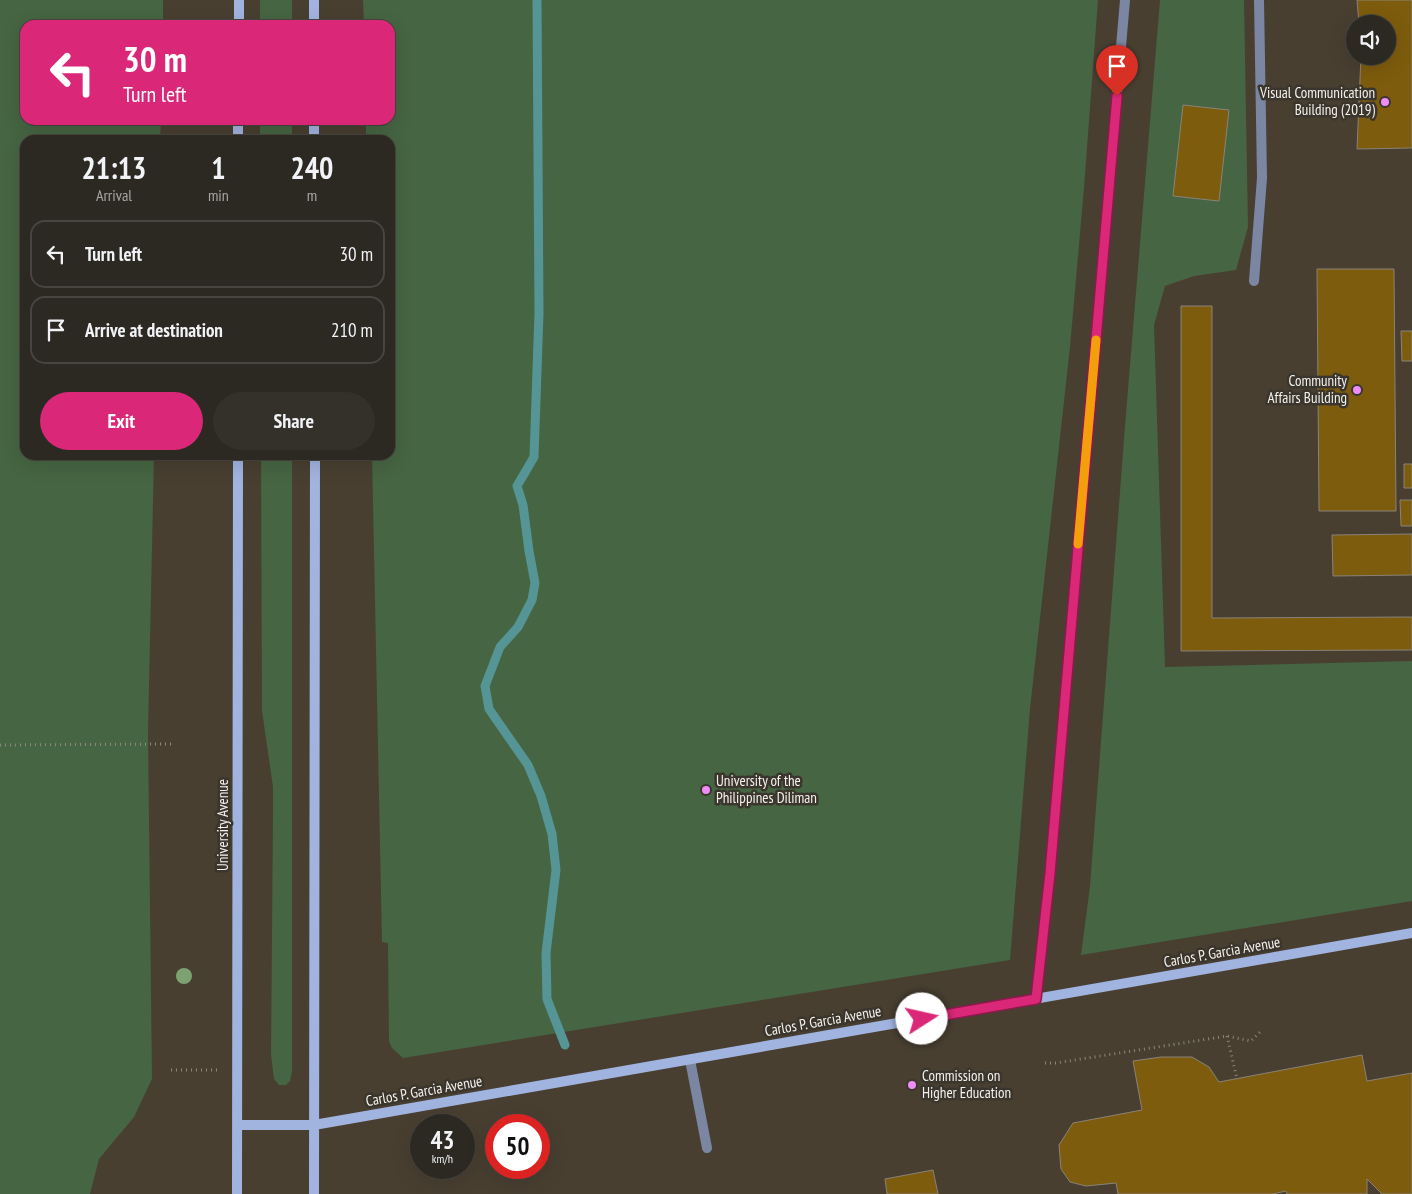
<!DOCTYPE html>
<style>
:root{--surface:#2c2822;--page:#34302a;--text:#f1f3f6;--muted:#a6a6a5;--line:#484440;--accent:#db2777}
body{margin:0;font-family:"PT Sans Narrow",sans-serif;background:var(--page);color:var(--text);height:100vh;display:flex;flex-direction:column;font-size:19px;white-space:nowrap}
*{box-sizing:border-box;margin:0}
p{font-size:16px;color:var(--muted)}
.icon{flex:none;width:28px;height:28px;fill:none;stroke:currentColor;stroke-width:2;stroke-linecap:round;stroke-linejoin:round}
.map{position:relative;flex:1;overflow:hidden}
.sheet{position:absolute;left:20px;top:135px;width:375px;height:325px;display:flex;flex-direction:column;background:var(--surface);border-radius:15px;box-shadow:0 5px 20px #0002,0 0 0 1px var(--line)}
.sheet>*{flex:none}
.top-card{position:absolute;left:20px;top:20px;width:375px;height:105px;border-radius:15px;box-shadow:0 5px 20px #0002,0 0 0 1px var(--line);background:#db2777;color:#fff;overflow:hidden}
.tools{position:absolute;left:1346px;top:15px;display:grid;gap:10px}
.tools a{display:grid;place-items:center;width:50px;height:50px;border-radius:50%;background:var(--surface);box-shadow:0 5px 20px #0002,0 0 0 1px var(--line);font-size:25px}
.speed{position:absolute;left:410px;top:1114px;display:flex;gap:10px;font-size:25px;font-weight:700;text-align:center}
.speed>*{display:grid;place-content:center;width:65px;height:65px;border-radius:50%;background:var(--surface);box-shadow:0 5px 20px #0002,0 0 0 1px var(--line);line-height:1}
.speed small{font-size:12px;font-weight:400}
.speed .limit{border:8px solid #d22;background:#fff;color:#111}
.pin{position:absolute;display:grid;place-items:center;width:42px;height:42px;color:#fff;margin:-51px -21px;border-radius:50% 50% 50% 0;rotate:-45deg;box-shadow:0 0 5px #0007}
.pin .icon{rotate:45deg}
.me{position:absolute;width:55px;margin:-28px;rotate:80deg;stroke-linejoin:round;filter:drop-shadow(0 0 4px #0008)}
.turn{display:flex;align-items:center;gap:18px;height:105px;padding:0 20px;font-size:22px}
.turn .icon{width:65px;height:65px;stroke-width:2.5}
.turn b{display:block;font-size:35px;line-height:42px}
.eta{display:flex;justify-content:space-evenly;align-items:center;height:85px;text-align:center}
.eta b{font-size:30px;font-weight:700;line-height:35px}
.cta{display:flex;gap:10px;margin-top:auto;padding:10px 20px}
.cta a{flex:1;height:58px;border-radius:30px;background:var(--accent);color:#fff;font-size:20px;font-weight:700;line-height:58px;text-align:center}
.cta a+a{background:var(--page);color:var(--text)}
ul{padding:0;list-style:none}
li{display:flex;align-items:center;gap:15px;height:68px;margin:0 10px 8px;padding:0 10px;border:2px solid var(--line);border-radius:15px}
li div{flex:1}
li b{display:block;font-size:19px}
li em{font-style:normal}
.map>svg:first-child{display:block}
.built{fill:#483f31;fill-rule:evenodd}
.green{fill:#466542}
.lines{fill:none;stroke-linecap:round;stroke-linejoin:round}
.stream{stroke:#569596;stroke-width:9}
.building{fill:#7e5c0d;stroke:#898379}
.path{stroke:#8b877f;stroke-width:3;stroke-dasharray:1 4;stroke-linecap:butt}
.lane{stroke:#7b86a2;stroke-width:10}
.secondary{stroke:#a1b3df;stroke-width:10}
.tree{fill:#7da272}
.route-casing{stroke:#8e194d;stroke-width:12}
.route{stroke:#db2777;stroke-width:9}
.slow{stroke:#f59e0b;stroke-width:9}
.poi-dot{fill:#ee8cf8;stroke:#3b362d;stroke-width:2}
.labels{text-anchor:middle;stroke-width:5;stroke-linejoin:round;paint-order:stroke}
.poi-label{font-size:15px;fill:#f4f1eb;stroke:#3b362d;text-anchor:end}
.street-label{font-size:15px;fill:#f4f1eb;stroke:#3b362d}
</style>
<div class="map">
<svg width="1412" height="1194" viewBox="0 0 1412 1194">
<rect width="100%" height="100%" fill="#3b362d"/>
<path class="built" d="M0 0H1412V1194H0ZM1355 24H1388V56H1355ZM25 25H390V120H25ZM25 140H390V455H25ZM421 1125H464V1168H421ZM496 1125H539V1168H496Z"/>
<path class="green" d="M0 0H163V25H25V120H161L160 140H25V455H154L148 732 152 1079 134 1117 99 1159 90 1194H0Z
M260 0H292V25H260Z
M363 0H1098L1084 188 1070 347 1030 709 1010 960 403 1058 392 1048 389 1041 388 943 382 942 372 455H390V140H366V120H390V25H364Z
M1160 0H1244L1248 227 1236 270 1194 276 1165 286 1154 325 1165 667 1412 661V901L1081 955 1090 886 1125 426Z
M260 120H292V140H260Z
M261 455H292V1071L290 1081 286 1085H279L274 1079 271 1055 273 813V787L262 711Z"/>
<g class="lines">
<path class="stream" d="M537 0 539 313 534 457 517 486 523 505 529 551 535 583 532 600 518 627 500 647 485 686 489 709 528 765 541 796 552 834 556 870 546 953 547 999 565 1045"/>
</g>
<path class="building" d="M1357 0H1412V148L1357 149 1361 56H1388V24H1359Z
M1183 105 1229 110 1219 201 1173 196Z
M1317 269H1394L1396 511H1319Z
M1181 306H1212V618L1412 617V650L1181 651Z
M1401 331H1412V361H1402Z
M1404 464H1412V488H1404Z
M1400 500H1412V526H1401Z
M1412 534V575L1333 576 1332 535Z
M1362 1055 1367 1081 1412 1073V1194H1382L1367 1179V1194H1287L1286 1191 1273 1194H1118L1116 1183 1086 1186 1070 1182 1061 1169 1059 1145 1073 1123 1142 1110 1133 1061 1161 1057H1192L1209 1067 1219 1082Z
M933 1170 938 1194H887L885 1179Z"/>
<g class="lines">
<path class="path" d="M0 745 171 744
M1227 1036 1237 1079
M1045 1063H1056L1227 1036 1251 1041 1262 1030
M171 1070H218"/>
<path class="lane" d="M1254 281 1262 178 1259 0
M1036 999 1050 873 1125 0
M690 1060 707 1148"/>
<path class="secondary" d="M314 0V25
M239 25V0
M314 120V140
M238 140V120
M239 1125H314L1412 933
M237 1194 238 455
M314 1194 315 455"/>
</g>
<circle class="tree" cx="184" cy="976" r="8"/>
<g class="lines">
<g class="route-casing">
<path id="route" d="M922 1019 1036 999 1050 873 1117 96"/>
</g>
<use href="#route" class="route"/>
<path class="slow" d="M1078 544 1096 340"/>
</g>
<g class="poi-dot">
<circle cx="1385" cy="102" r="5"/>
<circle cx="1357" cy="390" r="5"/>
<circle cx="706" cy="790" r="5"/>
<circle cx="912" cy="1085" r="5"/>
</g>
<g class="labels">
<g class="poi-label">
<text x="1375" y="98">Visual Communication<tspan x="1375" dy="17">Building (2019)</tspan></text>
<text x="1347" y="386">Community<tspan x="1347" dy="17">Affairs Building</tspan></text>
<text x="716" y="786" text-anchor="start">University of the<tspan x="716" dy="17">Philippines Diliman</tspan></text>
<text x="922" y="1081" text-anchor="start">Commission on<tspan x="922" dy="17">Higher Education</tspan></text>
</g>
<g class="street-label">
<text transform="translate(223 825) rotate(-90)" y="5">University Avenue</text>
<text transform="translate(1222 952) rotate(-10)" y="5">Carlos P. Garcia Avenue</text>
<text transform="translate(823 1021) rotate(-10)" y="5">Carlos P. Garcia Avenue</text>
<text transform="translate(424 1091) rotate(-10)" y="5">Carlos P. Garcia Avenue</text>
</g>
</g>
</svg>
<div class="tools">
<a><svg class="icon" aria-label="sound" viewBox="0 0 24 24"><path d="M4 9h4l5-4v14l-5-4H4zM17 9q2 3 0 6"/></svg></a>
</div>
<div class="speed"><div>43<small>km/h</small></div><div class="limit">50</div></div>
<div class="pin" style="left:1117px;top:96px;background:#d93025"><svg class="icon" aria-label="arrive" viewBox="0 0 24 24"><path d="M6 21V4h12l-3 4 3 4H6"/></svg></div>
<svg class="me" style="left:922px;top:1019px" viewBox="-20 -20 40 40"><circle r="19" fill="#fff"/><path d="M0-13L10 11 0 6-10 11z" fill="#db2777"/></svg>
<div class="top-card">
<div class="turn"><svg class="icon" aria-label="left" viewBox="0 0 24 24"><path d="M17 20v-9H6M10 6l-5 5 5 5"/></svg><div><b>30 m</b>Turn left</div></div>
</div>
<section class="sheet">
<div class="eta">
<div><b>21:13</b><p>Arrival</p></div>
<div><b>1</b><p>min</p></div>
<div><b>240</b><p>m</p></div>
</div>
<ul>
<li><svg class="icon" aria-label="left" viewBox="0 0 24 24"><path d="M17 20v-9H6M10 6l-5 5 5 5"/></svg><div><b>Turn left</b></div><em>30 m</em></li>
<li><svg class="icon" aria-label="arrive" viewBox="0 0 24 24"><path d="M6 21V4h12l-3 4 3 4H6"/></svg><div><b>Arrive at destination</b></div><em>210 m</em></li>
</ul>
<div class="cta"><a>Exit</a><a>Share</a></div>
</section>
</div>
